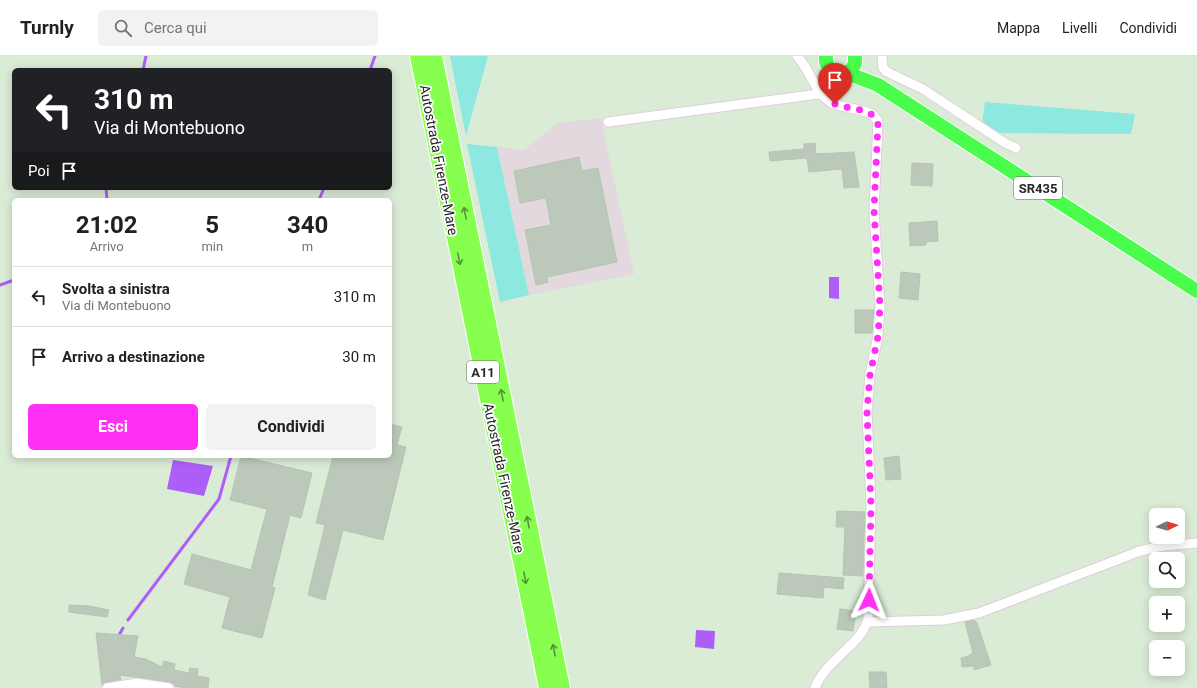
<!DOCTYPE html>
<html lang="it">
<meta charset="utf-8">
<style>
:root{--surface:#fff;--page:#f2f2f2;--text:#202124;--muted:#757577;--line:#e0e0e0;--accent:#ff30f3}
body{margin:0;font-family:Roboto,sans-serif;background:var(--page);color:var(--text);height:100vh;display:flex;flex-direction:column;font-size:15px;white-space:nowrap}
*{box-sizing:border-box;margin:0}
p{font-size:13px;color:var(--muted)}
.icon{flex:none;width:22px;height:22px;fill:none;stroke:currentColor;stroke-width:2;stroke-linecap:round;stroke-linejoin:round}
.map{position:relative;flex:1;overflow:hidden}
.details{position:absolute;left:12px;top:142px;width:380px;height:260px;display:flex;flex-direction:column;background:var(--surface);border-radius:6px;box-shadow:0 2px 10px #0003}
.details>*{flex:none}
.top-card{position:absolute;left:12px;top:12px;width:380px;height:122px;border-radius:6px;box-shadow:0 2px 10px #0003;background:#202124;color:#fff;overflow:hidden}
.needle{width:26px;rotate:85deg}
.fabs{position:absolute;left:1149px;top:452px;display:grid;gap:8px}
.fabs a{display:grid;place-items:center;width:36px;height:36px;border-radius:6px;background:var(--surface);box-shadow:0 2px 10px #0003;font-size:20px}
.pin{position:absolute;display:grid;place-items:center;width:34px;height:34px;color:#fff;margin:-41px -17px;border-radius:50% 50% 50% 0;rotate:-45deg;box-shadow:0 0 4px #0007}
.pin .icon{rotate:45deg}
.me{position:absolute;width:44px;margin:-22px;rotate:2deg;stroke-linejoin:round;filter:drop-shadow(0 0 3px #0008)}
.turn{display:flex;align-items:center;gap:14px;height:84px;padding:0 16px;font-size:18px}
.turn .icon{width:52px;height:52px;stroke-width:2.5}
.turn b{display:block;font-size:28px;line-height:34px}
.then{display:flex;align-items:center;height:38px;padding:0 16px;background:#0003;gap:8px;font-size:15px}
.eta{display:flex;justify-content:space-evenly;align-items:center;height:68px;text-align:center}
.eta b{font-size:24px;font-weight:700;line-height:28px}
.cta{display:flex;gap:8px;margin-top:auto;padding:8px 16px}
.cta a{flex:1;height:46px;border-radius:6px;background:var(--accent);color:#fff;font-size:16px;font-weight:700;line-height:46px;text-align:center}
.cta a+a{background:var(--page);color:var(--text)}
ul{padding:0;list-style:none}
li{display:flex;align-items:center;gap:12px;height:60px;padding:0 16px;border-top:1px solid var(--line)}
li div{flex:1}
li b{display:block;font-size:15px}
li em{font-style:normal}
header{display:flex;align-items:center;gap:24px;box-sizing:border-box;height:56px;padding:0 20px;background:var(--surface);border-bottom:1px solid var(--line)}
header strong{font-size:19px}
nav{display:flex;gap:22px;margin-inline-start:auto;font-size:14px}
.search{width:280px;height:36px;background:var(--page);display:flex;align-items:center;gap:10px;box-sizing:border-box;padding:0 14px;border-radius:6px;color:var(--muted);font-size:15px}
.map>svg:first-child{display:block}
.industrial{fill:#e2d8dd}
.green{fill:#8de8df}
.water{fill:#ad5ef9}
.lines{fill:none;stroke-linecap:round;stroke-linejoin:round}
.stream{stroke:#ad5ef9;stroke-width:3}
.building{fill:#bcc9ba;stroke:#b3c6b0}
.minor-casing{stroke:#e2cce1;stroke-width:11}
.primary-casing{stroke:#fff;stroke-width:16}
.motorway-casing{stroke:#fff;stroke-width:18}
.minor{stroke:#fff;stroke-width:9}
.primary{stroke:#4afd4c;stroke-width:14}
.motorway{stroke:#87ff4e;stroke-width:16}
.oneway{stroke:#57933a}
.route{stroke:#ff30f3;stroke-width:7;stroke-dasharray:0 12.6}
.labels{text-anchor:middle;stroke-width:3.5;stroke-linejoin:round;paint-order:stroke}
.shield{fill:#fff;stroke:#686868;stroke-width:1}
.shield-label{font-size:13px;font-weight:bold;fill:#272727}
.street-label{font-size:14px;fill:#272727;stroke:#fff}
</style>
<header>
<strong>Turnly</strong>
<div class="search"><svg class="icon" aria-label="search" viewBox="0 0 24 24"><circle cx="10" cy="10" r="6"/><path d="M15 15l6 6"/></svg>Cerca qui</div>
<nav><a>Mappa</a><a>Livelli</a><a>Condividi</a></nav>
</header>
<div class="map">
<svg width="1197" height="632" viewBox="0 0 1197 632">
<rect width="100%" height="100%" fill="#daebd6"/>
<path class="industrial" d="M601 62 634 218 529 239 497 91 524 94 558 67Z"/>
<path class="green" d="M450 0H488L466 80Z
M985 46 1135 58 1131 78 994 77 982 68Z
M467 88 497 91 529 239 500 246Z"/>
<path class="water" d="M829 221H839V243L829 242Z
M173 404 213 410 204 440 167 433Z
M696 574 715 575 714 593 695 591Z"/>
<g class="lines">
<path class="stream" d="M143 14 146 0
M370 14 375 0
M106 132 107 144
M319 144 324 132
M0 229 14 224
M128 564 219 443 231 400
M118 581 123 572"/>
</g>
<path class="building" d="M815 87 816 98 854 96 859 131 844 132 842 113 809 116 807 102 770 105 769 96 804 93V88Z
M579 101 582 115 598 112 617 206 547 221 548 226 536 229 525 174 551 169 546 142 520 147 514 115Z
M912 107 933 108 932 130 911 129Z
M937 165 938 185 926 186V189L910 190 909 167Z
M901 216 920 218 918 244 899 242Z
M855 254H874L872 277H855Z
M390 368 402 371 397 389 406 391 383 484 343 474 325 544 308 539 325 469 316 467 333 400H390Z
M241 400 312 417 301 462 290 459 272 531 275 532 262 582 222 572 230 541 184 528 192 498 251 514 267 453 230 444Z
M899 400 901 423 886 424 884 402Z
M837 455 865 456 863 520 843 519 845 471H836Z
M779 517 844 522 843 533 824 531 823 542 777 538Z
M69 549 89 550 109 554 107 561 69 556Z
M840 553 856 555 853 575 837 573Z
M974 564 977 567 991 609 974 614V610L962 611 961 602 969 600V599L973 597 965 566Z
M96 577 138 580 134 601 146 603 162 611 164 605 175 608 174 614 189 617 190 612 198 613 197 620 209 622 208 632H185L175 630 170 626 120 619 121 624 106 626 102 629Z
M869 616H886L887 632H870Z"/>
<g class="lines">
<g class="minor-casing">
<path id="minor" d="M797 0C810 13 815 38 832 47 845 54 874 51 878 67L874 155 880 250 878 280 870 319 867 356 871 449 868 562C864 587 825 604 815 632
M882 0 883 12 887 16 923 33 1005 87 1016 92
M821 37 822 27 827 10
M836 42 835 31 841 18
M608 66 834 36
M867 566 944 564 979 557 1140 495 1162 490 1197 487
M107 632 137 627 169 632"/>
</g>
<g class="primary-casing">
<path id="primary" d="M826 0C824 24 858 23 855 0
M847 17 878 29 1197 235"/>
</g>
<g class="motorway-casing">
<path id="motorway" d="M418 0 547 632
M434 0 562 632"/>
</g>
<use href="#minor" class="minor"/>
<use href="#primary" class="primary"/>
<use href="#motorway" class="motorway"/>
</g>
<defs><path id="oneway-shaft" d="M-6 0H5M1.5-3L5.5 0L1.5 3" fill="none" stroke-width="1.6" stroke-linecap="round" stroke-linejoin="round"/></defs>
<g class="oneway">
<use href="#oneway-shaft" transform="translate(465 157) rotate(-101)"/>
<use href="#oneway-shaft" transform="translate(459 203) rotate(78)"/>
<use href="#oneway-shaft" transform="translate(502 339) rotate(-101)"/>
<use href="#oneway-shaft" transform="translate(528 466) rotate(-101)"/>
<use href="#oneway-shaft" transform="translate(525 522) rotate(79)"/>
<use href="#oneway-shaft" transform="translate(554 594) rotate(-101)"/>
</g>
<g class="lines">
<path class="route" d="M835 48C847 53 874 52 878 67L874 154 880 250 878 280 870 319 867 356 871 449 869 544"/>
</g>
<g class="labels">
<g class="shield">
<rect x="1014" y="121" width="48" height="22" rx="3"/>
<rect x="467" y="305" width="32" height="22" rx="3"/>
</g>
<g class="shield-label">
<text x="1038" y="137">SR435</text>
<text x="483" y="321">A11</text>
</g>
<g class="street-label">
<text transform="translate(439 104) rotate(79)" y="5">Autostrada Firenze-Mare</text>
<text transform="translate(504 422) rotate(78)" y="5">Autostrada Firenze-Mare</text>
</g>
</g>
</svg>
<div class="fabs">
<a><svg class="needle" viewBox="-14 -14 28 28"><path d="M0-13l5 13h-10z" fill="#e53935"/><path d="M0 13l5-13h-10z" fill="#757577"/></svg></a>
<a><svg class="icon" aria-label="search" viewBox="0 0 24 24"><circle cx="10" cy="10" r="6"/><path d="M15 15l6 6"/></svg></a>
<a>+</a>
<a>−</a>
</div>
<div class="pin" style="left:835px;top:48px;background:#d93025"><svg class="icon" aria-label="arrive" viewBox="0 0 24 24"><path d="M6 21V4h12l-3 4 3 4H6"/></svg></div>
<svg class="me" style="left:869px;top:544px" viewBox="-20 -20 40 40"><path d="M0-17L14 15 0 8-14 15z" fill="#ff30f3" stroke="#fff" stroke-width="4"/></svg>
<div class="top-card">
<div class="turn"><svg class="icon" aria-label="left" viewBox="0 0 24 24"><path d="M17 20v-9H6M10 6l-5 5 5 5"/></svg><div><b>310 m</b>Via di Montebuono</div></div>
<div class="then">Poi<svg class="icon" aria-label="arrive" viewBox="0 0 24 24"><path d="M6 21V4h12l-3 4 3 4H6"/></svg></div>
</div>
<section class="details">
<div class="eta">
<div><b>21:02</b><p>Arrivo</p></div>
<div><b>5</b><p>min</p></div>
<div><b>340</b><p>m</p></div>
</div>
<ul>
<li><svg class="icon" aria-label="left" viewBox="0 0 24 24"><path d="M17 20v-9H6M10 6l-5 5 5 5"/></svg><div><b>Svolta a sinistra</b><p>Via di Montebuono</p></div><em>310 m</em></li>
<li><svg class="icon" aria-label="arrive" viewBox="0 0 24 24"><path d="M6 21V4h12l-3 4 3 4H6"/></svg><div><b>Arrivo a destinazione</b></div><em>30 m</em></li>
</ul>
<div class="cta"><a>Esci</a><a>Condividi</a></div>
</section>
</div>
